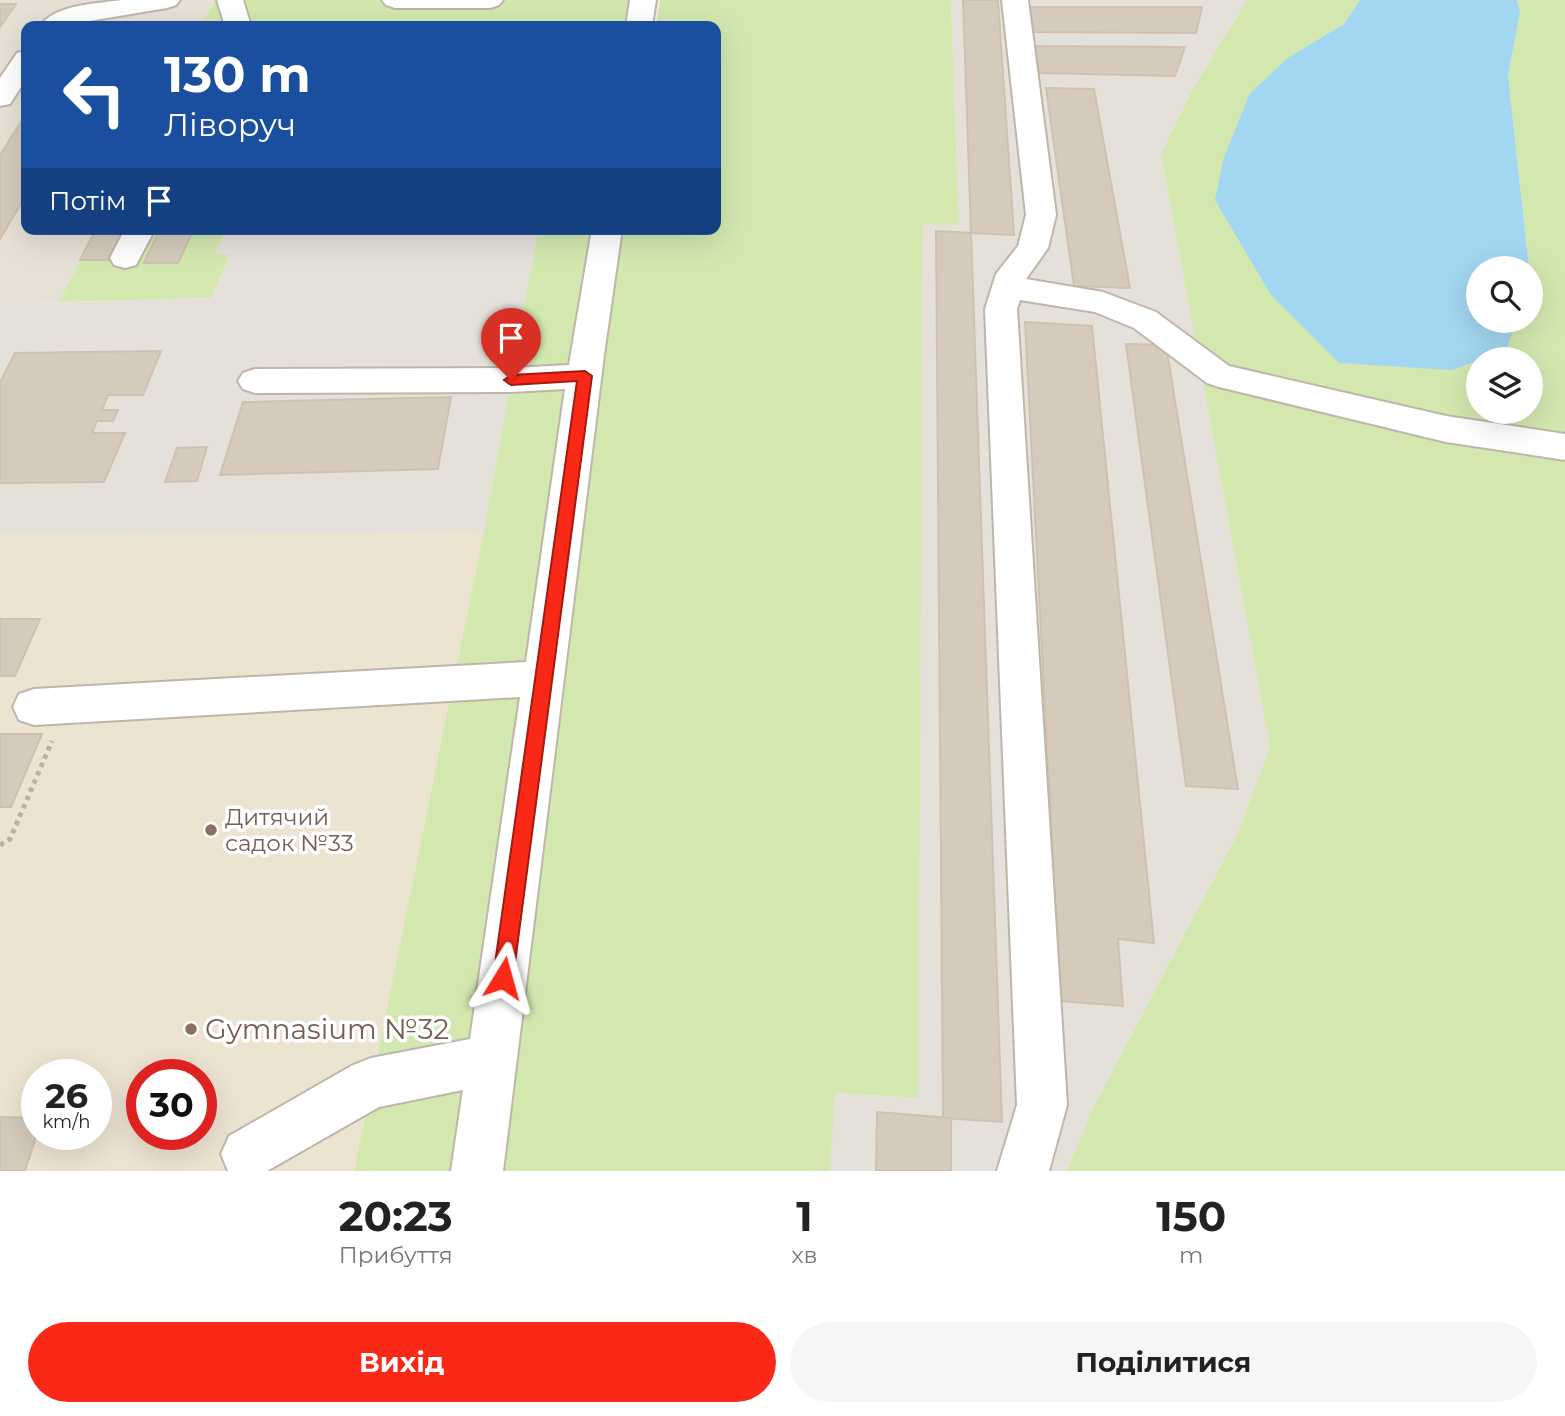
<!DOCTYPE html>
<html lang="uk">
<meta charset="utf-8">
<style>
:root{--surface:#fff;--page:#f6f6f6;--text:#222;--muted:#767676;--accent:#fa2917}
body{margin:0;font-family:Montserrat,sans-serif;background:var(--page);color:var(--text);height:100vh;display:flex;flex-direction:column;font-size:26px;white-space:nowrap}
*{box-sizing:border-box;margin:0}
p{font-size:23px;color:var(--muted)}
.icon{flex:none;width:38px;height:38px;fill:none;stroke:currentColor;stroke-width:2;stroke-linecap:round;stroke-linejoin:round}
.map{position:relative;height:1171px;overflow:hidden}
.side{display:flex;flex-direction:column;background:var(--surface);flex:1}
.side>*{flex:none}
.hud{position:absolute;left:21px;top:21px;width:700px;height:214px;border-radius:14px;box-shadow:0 7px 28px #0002;background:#1a4fa0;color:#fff;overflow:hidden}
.tools{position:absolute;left:1466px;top:256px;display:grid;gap:14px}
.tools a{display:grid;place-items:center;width:77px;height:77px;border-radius:50%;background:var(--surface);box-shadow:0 7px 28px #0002;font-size:35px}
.speed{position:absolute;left:21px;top:1059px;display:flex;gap:14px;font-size:35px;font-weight:700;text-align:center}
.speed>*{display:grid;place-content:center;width:91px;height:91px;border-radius:50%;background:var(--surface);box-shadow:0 7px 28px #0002;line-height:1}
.speed small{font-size:18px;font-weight:400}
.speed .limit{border:10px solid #d22;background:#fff;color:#111}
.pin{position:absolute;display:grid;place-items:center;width:60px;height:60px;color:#fff;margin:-72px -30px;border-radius:50% 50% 50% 0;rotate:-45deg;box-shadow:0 0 7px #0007}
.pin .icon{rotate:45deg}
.me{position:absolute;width:77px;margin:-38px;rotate:8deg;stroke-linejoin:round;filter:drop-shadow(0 0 5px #0008)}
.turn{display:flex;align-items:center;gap:24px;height:147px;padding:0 28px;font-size:32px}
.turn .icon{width:91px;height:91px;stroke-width:2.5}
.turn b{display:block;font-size:49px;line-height:60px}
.then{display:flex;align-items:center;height:66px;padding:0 28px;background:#0003;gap:14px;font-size:26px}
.eta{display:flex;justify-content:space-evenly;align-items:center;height:119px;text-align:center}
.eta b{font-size:42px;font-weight:700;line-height:49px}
.cta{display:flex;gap:14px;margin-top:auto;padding:14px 28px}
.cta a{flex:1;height:80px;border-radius:42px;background:var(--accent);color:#fff;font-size:28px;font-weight:700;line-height:80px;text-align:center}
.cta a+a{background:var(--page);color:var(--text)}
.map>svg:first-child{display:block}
.residential{fill:#e7e0d5}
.industrial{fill:#e6e0db}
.education{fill:#ede3d1;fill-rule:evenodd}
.green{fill:#d2e8af}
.water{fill:#a3d6f0}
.building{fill:#d5cabc;stroke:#d0c1af;stroke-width:2}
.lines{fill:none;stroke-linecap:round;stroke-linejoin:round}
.minor-casing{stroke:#bfb6a9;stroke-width:4}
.path{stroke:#c1b19a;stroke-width:5;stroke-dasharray:4.5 4.5;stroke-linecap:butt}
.minor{fill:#fff;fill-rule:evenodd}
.route{fill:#fa2917;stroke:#a21b0f;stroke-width:2}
.education-dot{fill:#8d6e63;stroke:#fff;stroke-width:2.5}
.labels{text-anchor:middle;stroke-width:7;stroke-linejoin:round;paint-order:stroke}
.education-label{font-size:23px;fill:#785e54;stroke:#fff;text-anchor:start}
.near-education-label{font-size:28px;fill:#785e54;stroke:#fff;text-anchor:start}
</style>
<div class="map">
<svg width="1565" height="1171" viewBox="0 0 1565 1171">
<rect width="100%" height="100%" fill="#f3efe7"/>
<path class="residential" d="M0 0H215L201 26H26V229H96L59 302 0 304Z"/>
<path class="industrial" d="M951 0H1247L1191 92 1161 154 1270 747 1239 831 1092 1110 1067 1171H830L834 1093 917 1098 923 223 959 225Z
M226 229H538L484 531 0 534V304L211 298 230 256 215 254Z"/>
<path class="education" d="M484 531 354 1171H0V534ZM37 1074H96V1134H37ZM142 1074H201V1134H142Z"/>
<path class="green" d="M215 0H643L639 26H201Z
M660 0H951L959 225 923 224 918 1098 835 1093 830 1171H354L484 531 538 229H716V26H656Z
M1247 0H1360L1344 24 1289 57 1452 370 1479 361V411H1531V359H1484L1506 351 1517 320H1531V268H1529L1508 75 1520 13 1517 0H1565V1171H1067L1092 1110 1239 831 1270 747 1161 154 1191 92Z
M96 229H226L215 254 230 255 211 298 59 302Z"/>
<path class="water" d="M1360 0H1517L1520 13 1508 75 1529 268H1479V320H1517L1506 351 1452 370 1339 363 1271 295 1215 200 1224 157 1250 93 1289 57 1344 24Z"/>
<path class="building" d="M963 0H998L1014 235 971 233Z
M0 4H16L0 27Z
M1027 7H1202L1196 33 1033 32Z
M1035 46 1185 47 1175 76 1039 73Z
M1046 88 1094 89 1130 288 1074 286Z
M26 114V195L0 239V155Z
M96 229H125L110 260H80Z
M160 229H194L178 263H144Z
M936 231 971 233 1002 1122 943 1118Z
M1025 322 1092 326 1154 943 1118 939 1123 1006 1060 1001Z
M1126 344 1166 345 1238 789 1186 786Z
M161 351 143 395H108L102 410H118L113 421H97L92 433H125L104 482 0 483V382L15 353Z
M451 397 438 469 220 475 243 402Z
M207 447 197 481 165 482 177 448Z
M0 619H40L15 676H0Z
M0 734H42L11 807H0Z
M877 1112 951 1118V1171H876Z
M0 1117 37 1118V1134L25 1171H0Z"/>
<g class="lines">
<g class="minor-casing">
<path id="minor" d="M121 0H180L176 5 167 8 83 22 73 26H40C55 4 97 4 121 0Z
M217 0H243L251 26H225Z
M382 0H503L499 5 490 8H395L386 5Z
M630 0H656L652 26H626Z
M1002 0H1028L1056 215 1048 248 1026 279 1103 292 1156 312 1229 366 1446 416 1565 434V460L1446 442 1219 387 1207 383 1134 328 1095 312 1020 300 1017 309 1067 1105 1049 1171H997L1017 1105 985 309 996 274 1018 246 1026 215Z
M26 51V79L10 104 0 106V78L17 53Z
M125 229H155L136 265 125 268 114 265 110 258Z
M592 229H622L604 355 503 1171H451L463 1090 379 1107 267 1171H228L221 1154 229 1136 353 1065 371 1058 470 1039 520 697 34 725 19 720 13 707 19 694 34 689 526 662 565 389 511 392 255 393 243 389 238 381 243 373 255 369 511 368 569 365Z"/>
</g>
<path class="path" d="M0 845 10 839 52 741"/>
<use href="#minor" class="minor"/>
</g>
<path class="route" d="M585 371 592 376 513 978 510 985 503 988 496 985 493 978 577 381 511 385 504 380 511 375Z"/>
<g class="education-dot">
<circle cx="211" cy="830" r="7"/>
<circle cx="191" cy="1029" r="7"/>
</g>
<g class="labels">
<g class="education-label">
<text x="225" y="825">Дитячий<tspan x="225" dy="26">садок №33</tspan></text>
</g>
<g class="near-education-label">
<text x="205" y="1039">Gymnasium №32</text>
</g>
</g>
</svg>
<div class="tools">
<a><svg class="icon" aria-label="search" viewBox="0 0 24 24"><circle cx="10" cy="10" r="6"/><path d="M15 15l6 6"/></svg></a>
<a><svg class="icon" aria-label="layers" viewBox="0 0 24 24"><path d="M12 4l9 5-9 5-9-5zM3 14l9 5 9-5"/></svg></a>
</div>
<div class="speed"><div>26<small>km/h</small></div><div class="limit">30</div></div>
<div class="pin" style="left:511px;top:380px;background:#d93025"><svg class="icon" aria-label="arrive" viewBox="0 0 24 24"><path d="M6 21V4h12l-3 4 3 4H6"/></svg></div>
<svg class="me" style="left:503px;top:978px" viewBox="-20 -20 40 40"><path d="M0-17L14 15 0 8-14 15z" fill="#fa2917" stroke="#fff" stroke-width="4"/></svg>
<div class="hud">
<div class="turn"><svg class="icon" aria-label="left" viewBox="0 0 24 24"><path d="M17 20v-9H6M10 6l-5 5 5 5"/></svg><div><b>130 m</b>Ліворуч</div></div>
<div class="then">Потім<svg class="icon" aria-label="arrive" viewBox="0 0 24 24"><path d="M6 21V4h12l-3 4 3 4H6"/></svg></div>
</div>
</div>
<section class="side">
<div class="eta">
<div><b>20:23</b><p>Прибуття</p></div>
<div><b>1</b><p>хв</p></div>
<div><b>150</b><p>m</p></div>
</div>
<div class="cta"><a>Вихід</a><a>Поділитися</a></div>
</section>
